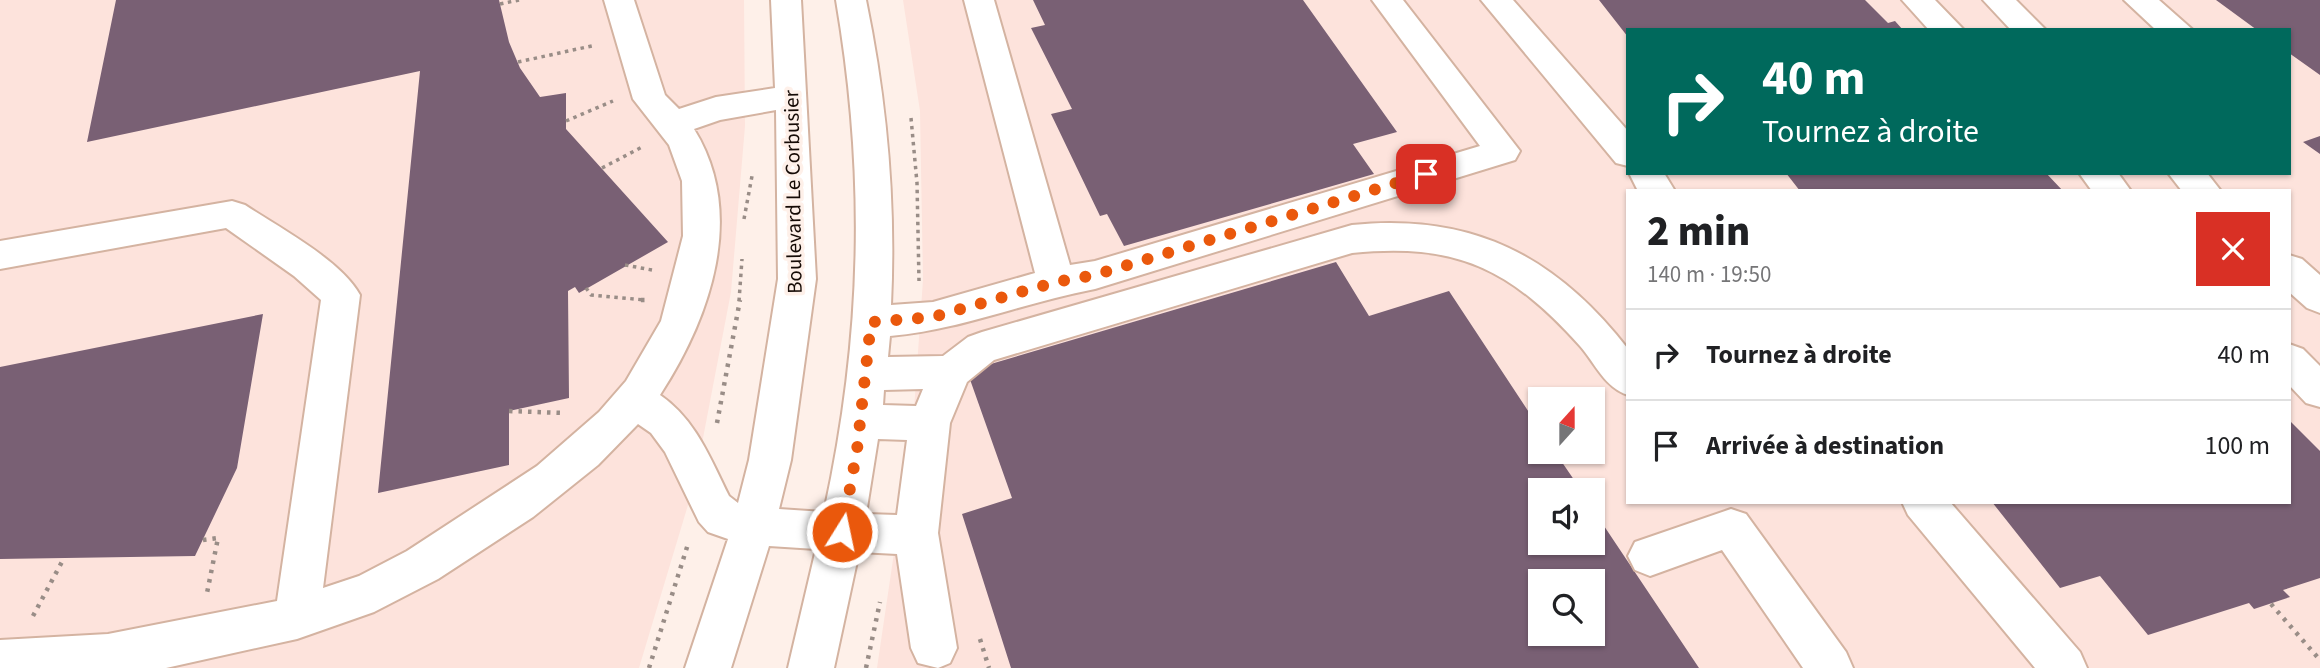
<!DOCTYPE html>
<html lang="fr">
<meta charset="utf-8">
<style>
:root{--surface:#fff;--page:#f2f2f2;--text:#202124;--muted:#757577;--line:#e0e0e0}
body{margin:0;font-family:"Source Sans 3",sans-serif;background:var(--page);color:var(--text);height:100vh;display:flex;flex-direction:column;font-size:26px;white-space:nowrap}
*{box-sizing:border-box;margin:0}
p{font-size:23px;color:var(--muted)}
.icon{flex:none;width:38px;height:38px;fill:none;stroke:currentColor;stroke-width:2;stroke-linecap:round;stroke-linejoin:round}
.map{position:relative;flex:1;overflow:hidden}
.panel{position:absolute;left:1626px;top:189px;width:665px;height:315px;display:flex;flex-direction:column;background:var(--surface);border-radius:0px;box-shadow:0 2px 5px #0004}
.panel>*{flex:none}
.banner{position:absolute;left:1626px;top:28px;width:665px;height:147px;border-radius:0px;box-shadow:0 2px 5px #0004;background:#00695c;color:#fff;overflow:hidden}
.needle{width:46px;rotate:21deg}
.tools{position:absolute;left:1528px;top:387px;display:grid;gap:14px}
.tools a{display:grid;place-items:center;width:77px;height:77px;border-radius:0px;background:var(--surface);box-shadow:0 2px 5px #0004;font-size:35px}
.pin{position:absolute;display:grid;place-items:center;width:60px;height:60px;color:#fff;margin:-30px;border-radius:14px;box-shadow:0 4px 10px #0006}
.me{position:absolute;width:77px;margin:-38px;rotate:10deg;stroke-linejoin:round;filter:drop-shadow(0 0 5px #0008)}
.turn{display:flex;align-items:center;gap:24px;height:147px;padding:0 21px;font-size:32px}
.turn .icon{width:91px;height:91px;stroke-width:2.5}
.turn b{display:block;font-size:49px;line-height:60px}
.round{display:grid;place-items:center;flex:none;width:74px;height:74px;border-radius:0px;background:var(--page)}
.overview{display:flex;align-items:center;justify-content:space-between;height:119px;padding:0 21px}
h1{font-size:42px;font-weight:800;line-height:52px}
ul{padding:0;list-style:none}
li{display:flex;align-items:center;gap:21px;height:91px;padding:0 21px;border-top:2px solid var(--line)}
li div{flex:1}
li b{display:block;font-size:26px}
li em{font-style:normal}
.map>svg:first-child{display:block}
.industrial{fill:#fde3dc;fill-rule:evenodd}
.building{fill:#796074;fill-rule:evenodd}
.lines{fill:none;stroke-linecap:round;stroke-linejoin:round}
.minor-casing{stroke:#d4b3a1;stroke-width:4}
.path-far1{stroke:#998d87;stroke-width:3.5;stroke-dasharray:3.5 4.5;stroke-linecap:butt}
.path{stroke:#998d87;stroke-width:4.5;stroke-dasharray:3.5 6;stroke-linecap:butt}
.minor{fill:#fff;fill-rule:evenodd}
.route{stroke:#ea580c;stroke-width:12;stroke-dasharray:0 21.6}
.labels{text-anchor:middle;stroke-width:7;stroke-linejoin:round;paint-order:stroke}
.street-label{font-size:21px;fill:#150a05;stroke:#fef0e9}
</style>
<div class="map">
<svg width="2320" height="668" viewBox="0 0 2320 668">
<rect width="100%" height="100%" fill="#fef0e9"/>
<path class="industrial" d="M0 0H744L745 126 731 292 694 485 639 668H0Z
M903 0H2320V668H877L913 424 923 280 920 111ZM1628 30H2289V173H1628ZM1628 191H2289V502H1628ZM1540 399H1592V452H1540ZM1540 490H1592V542H1540ZM1540 581H1592V634H1540Z"/>
<path class="building" d="M116 0H499L509 42 520 68 540 97 566 93V129L668 242 579 293 575 287 568 291 569 398 509 411V465L378 493 420 71 87 142Z
M1033 0H1303L1397 132 1353 144 1374 174 1124 246 1107 214 1100 216 1051 114 1072 109 1031 28 1045 25Z
M1599 0H1865L1888 23 1895 21 1903 30H1628V37Z
M2216 0H2320V75L2289 53V30H2257Z
M2320 136V154L2303 142Z
M1786 173H2046L2063 191H1800Z
M1336 262 1369 316 1449 291 1540 429V452H1555L1581 490H1540V542H1592V508L1699 668H1011L962 514 1012 498 967 371ZM1540 581H1592V634H1540Z
M263 314 237 468 195 556 0 559V367Z
M2289 420 2320 451V578L2283 590 2290 597 2254 609 2249 603 2148 635 2100 576 2060 588 1992 502H2289Z"/>
<g class="lines">
<g class="minor-casing">
<path id="minor" d="M604 0H634L665 95 679 109 716 97 775 88 771 0H801L816 279 791 460 779 509 824 512C862 338 866 176 836 0H866C887 102 896 201 891 305L933 302 1035 273 964 0H994L1070 265 1095 261 1480 146 1372 0H1403L1520 151 1515 160 1095 289C1025 302 961 330 890 336L888 357 943 356 968 337 982 332 1352 225C1471 213 1555 255 1628 349V395C1605 388 1595 363 1580 346 1511 269 1456 242 1352 253L994 360 967 382 950 423 938 533 957 648 950 663 938 668 918 663 911 648 897 554 859 552 834 668H788L816 549 769 546 731 668H685L728 539 708 532 699 522 665 452 651 433 638 424 598 465 533 517 438 579 374 612 297 639 166 668H0V640L108 634 277 601 321 300 294 276 226 228 0 269V241L232 201 245 205C278 227 341 260 360 295L323 588 359 576 407 551 537 466 599 412 626 381 661 321 683 236 682 181 669 145 633 99ZM776 110 778 279 749 460 738 503 729 496C710 458 696 420 660 395 710 318 747 214 694 129L720 120ZM923 389 916 406 883 405 884 390ZM878 439 907 440 897 515 866 514Z
M1481 0H1513L1628 131V166L1616 163Z
M1902 0H1935L1964 30H1929Z
M1983 0H2016L2046 30H2011Z
M2124 0H2159L2193 30H2156Z
M1628 171 1664 173 1675 191H1638Z
M2079 173H2118L2131 191H2092Z
M2168 173H2207L2221 191H2182Z
M2289 255 2302 259 2320 275V313L2307 308 2289 292Z
M2289 344 2303 349 2320 366V407L2306 403 2289 385Z
M1902 502H1950L2080 652 2087 668H2035L1908 515Z
M1731 509 1746 514 1846 652 1853 668H1803L1722 550 1650 576 1635 570 1628 556 1635 542Z"/>
</g>
<path class="path-far1" d="M500 4 519 0
M518 62 596 45
M911 118 917 183 919 281
M566 121 613 101
M602 168 644 146
M744 219 752 176
M625 265 652 270
M586 288 591 295 645 300
M739 301 742 259"/>
<path class="path" d="M641 300H645
M509 411 564 413
M717 423 740 300
M203 540 218 538 207 593
M2271 604 2320 660
M33 616 64 558
M980 639 989 668
M649 668 688 544
M866 668 880 602"/>
<use href="#minor" class="minor"/>
</g>
<g class="lines">
<path class="route" d="M842 532 857 450 871 322 933 317 1056 282 1095 275 1426 174"/>
</g>
<g class="labels">
<g class="street-label">
<text transform="translate(793 192) rotate(-91)" y="7">Boulevard Le Corbusier</text>
</g>
</g>
</svg>
<div class="tools">
<a><svg class="needle" viewBox="-14 -14 28 28"><path d="M0-13l5 13h-10z" fill="#e53935"/><path d="M0 13l5-13h-10z" fill="#757577"/></svg></a>
<a><svg class="icon" aria-label="sound" viewBox="0 0 24 24"><path d="M4 9h4l5-4v14l-5-4H4zM17 9q2 3 0 6"/></svg></a>
<a><svg class="icon" aria-label="search" viewBox="0 0 24 24"><circle cx="10" cy="10" r="6"/><path d="M15 15l6 6"/></svg></a>
</div>
<div class="pin" style="left:1426px;top:174px;background:#d93025"><svg class="icon" aria-label="arrive" viewBox="0 0 24 24"><path d="M6 21V4h12l-3 4 3 4H6"/></svg></div>
<svg class="me" style="left:842px;top:532px" viewBox="-20 -20 40 40"><circle r="17" fill="#ea580c" stroke="#fff" stroke-width="3"/><path d="M0-11L8 9 0 5-8 9z" fill="#fff"/></svg>
<div class="banner">
<div class="turn"><svg class="icon" aria-label="right" viewBox="0 0 24 24"><path d="M7 20v-9h11M14 6l5 5-5 5"/></svg><div><b>40 m</b>Tournez à droite</div></div>
</div>
<section class="panel">
<div class="overview"><div><h1>2 min</h1><p>140 m · 19:50</p></div><a class="round" style="background:#d93025;color:#fff"><svg class="icon" aria-label="close" viewBox="0 0 24 24"><path d="M6 6l12 12M18 6L6 18"/></svg></a></div>
<ul>
<li><svg class="icon" aria-label="right" viewBox="0 0 24 24"><path d="M7 20v-9h11M14 6l5 5-5 5"/></svg><div><b>Tournez à droite</b></div><em>40 m</em></li>
<li><svg class="icon" aria-label="arrive" viewBox="0 0 24 24"><path d="M6 21V4h12l-3 4 3 4H6"/></svg><div><b>Arrivée à destination</b></div><em>100 m</em></li>
</ul>
</section>
</div>
